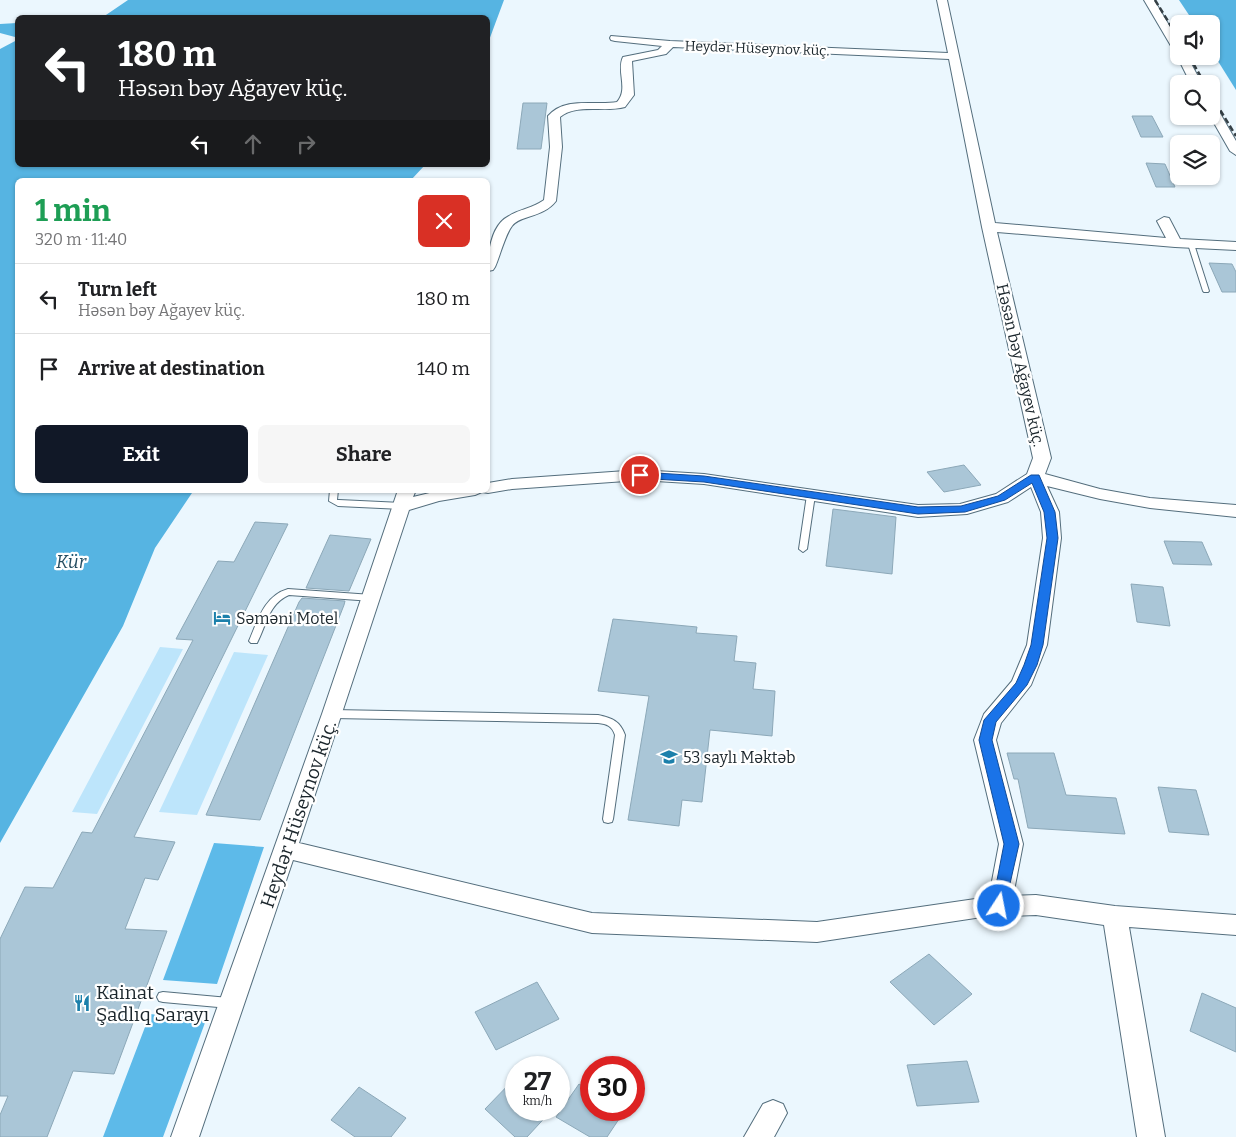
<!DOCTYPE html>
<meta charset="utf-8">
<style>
:root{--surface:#fff;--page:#f6f6f6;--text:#202124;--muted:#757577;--line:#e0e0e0;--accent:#111827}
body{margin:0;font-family:Bitter,serif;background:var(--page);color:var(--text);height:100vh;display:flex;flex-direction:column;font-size:19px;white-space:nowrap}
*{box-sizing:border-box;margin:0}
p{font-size:16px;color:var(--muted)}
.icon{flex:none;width:28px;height:28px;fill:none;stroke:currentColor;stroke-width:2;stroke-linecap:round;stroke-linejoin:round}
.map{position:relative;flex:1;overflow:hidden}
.drawer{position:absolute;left:15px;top:178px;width:475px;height:315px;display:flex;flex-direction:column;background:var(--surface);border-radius:8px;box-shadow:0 1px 4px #0004}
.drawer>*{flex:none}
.guide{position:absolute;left:15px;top:15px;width:475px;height:152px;border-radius:8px;box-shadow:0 1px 4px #0004;background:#202124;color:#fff;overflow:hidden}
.controls{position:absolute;left:1170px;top:15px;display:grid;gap:10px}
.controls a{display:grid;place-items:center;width:50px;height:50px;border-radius:8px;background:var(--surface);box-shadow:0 1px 4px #0004;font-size:25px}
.speed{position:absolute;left:505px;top:1056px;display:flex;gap:10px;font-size:25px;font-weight:700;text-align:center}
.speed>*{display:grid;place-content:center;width:65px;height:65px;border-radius:50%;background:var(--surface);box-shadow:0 1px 4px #0004;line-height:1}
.speed small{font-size:12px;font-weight:400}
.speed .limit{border:8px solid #d22;background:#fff;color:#111}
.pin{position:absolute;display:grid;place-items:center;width:42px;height:42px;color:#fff;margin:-21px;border:2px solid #fff;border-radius:50%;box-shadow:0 1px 5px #0007}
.me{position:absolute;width:55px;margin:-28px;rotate:11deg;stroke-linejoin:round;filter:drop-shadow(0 0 4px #0008)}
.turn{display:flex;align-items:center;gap:18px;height:105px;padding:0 20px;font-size:22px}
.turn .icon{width:65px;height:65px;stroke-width:2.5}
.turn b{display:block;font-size:35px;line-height:42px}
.lanes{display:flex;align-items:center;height:48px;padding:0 20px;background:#0003;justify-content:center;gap:25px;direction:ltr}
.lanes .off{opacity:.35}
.round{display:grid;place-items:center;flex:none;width:52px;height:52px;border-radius:8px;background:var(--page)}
.headline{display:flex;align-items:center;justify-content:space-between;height:85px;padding:0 20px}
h1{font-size:30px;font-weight:700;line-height:38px;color:#1e9e55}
.cta{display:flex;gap:10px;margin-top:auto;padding:10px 20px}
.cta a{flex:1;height:58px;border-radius:8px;background:var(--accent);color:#fff;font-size:20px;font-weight:700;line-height:58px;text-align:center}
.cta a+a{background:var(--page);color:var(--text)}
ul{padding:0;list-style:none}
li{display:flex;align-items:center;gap:15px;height:70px;padding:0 20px;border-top:1px solid var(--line)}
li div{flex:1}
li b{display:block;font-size:19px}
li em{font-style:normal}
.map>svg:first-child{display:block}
.green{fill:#bde5fb}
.forest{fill:#5dbae9}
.water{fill:#56b4e2}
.building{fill:#aac6d7;stroke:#8ca8b8}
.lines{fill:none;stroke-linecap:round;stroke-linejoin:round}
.lane-casing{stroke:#546e7d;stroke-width:2}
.street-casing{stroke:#546e7d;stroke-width:2}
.lane{fill:#fff;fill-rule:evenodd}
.street{fill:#fff;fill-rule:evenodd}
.rail{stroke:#354046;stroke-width:2.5;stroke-dasharray:6 3;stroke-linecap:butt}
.route{fill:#1a73e8;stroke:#114b97}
.labels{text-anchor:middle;stroke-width:4.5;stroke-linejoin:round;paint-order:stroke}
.far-street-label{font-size:14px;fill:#1b262c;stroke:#fff}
.street-label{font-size:16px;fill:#1b262c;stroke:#fff}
.poi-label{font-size:16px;fill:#1b262c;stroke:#fff;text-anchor:start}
.water-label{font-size:18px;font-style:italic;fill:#254d61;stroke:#fff}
.near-street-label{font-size:19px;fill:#1b262c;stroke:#fff}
.near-poi-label{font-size:19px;fill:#1b262c;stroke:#fff;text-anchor:start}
</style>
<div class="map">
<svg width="1236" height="1137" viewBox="0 0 1236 1137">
<rect width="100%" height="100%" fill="#ebf7fe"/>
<path class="green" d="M160 647 183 649 97 814 72 812Z
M234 652 268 655 197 815 159 812Z"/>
<path class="forest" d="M214 843 264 847 217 984 163 980Z
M150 1014 206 1020 163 1137H103Z"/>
<path class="water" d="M128 0H504L488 43V18L103 17Z
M1179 0H1236V90L1211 50V24H1195Z
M17 23 18 165H425L411 180H18V490H194L155 548 123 626 0 843V49L17 40 15 37 0 33V24Z"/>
<path class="building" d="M523 103H547L541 149H517Z
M1132 116H1152L1163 137H1141Z
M1146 163 1165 164 1175 187H1156Z
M1209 263 1232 264 1236 272V292H1222Z
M964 465 981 485 944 492 927 472Z
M833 509 896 517 892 574 826 566Z
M255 522 288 524 134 837 175 842 158 880 145 878 125 929 167 931 114 1074 73 1071 47 1137H0V1115L8 1096H0V939L25 887 53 888 82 832 92 833 193 640 176 639 218 561 234 562Z
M330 535 371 539 349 591 306 588Z
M1164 541 1202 542 1212 565 1173 564Z
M1131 584 1163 587 1170 626 1137 622Z
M302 598 345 601 344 605 260 820 206 815 299 602Z
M613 619 697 627 696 633 737 636 734 661 756 663 753 689 775 691 772 736 710 730 702 802 682 800 679 826 628 820 649 696 598 691Z
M1007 753H1054L1066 795 1116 798 1125 834 1028 828 1018 779H1014Z
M1158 787 1196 790 1209 835 1169 832Z
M929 954 972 994 934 1025 890 982Z
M537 982 559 1019 496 1050 475 1012Z
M1202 993 1236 1008V1052L1190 1031Z
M967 1061 979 1102 917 1106 907 1065Z
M516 1077V1110H552L527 1137H515L485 1109Z
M579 1084 591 1091V1110H625L607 1137H590L556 1117Z
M359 1087 406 1118 391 1137H355L331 1120Z"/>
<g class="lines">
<g class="lane-casing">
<path id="lane" d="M1191 242 1194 244 1209 291 1208 292H1204L1203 291 1188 244Z
M330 490H338L337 500H339L402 503 406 506 402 509 338 506 329 501Z
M811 492 815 495 807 549 803 552 799 549 807 495Z
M288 589 372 595 376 598 372 601 289 595C269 603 266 626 257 643H251L249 641C258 620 264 596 288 589Z
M333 710 598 715C612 718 620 721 625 735L613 819 612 822 608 823 604 822 603 819 615 735C612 726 607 724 598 723L333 718 330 717 328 714 330 711Z
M163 992 229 998 233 999 235 1003 233 1007 229 1008 163 1002 159 1001 157 997 159 993Z"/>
</g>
<g class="street-casing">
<path id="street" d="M937 0H947L995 223 1166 238 1157 221 1164 217 1169 218 1180 239 1236 242V250L1175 247 997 232 1051 458 1045 474 1100 489 1150 498 1236 505V517L1150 508 1100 499 1047 486 1059 512 1061 538 1047 645 1031 685 1001 723 996 740 1023 844 1013 896 1036 895 1115 906 1236 915V935L1129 927 1165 1137H1137L1104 925 1036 915 982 917 817 942 592 933 293 860 199 1137H171L322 714 398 490H416L413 497 442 490H488V483L512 479 640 470 704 474 918 505 960 504 996 494 1027 474 1033 458 982 227 949 59 673 47 666 54 632 61 634 95 625 107C604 113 577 103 560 117L562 147 556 201C543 218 520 215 512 226 505 235 500 256 495 267L493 270 488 271C488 253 491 225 509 216 522 208 529 210 544 200L550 147 548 116C565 96 595 106 617 102 629 89 616 71 623 57L658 50 662 46 615 41 611 40 610 38 611 36 670 41 948 53ZM640 480 704 484 918 517 967 514 1008 502 1031 487 1041 512 1043 538 1027 645 1012 681 984 714 974 740 999 844 989 897 817 922 592 913 299 843 409 510 439 501 475 495 482 492 488 493 512 489Z
M1144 0H1154L1179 42V56H1187L1202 84H1191L1177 56 1178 54 1174 51Z
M1211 105 1217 108 1236 141V155L1230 151 1210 116Z
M773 1100 783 1104 787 1113 774 1137H744L763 1104Z"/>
</g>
<use href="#lane" class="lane"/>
<use href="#street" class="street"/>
<path class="rail" d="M1155 0 1179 39
M1189 56 1205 84
M1211 95 1236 136"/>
</g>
<path class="route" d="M640 472 704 476 918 507 961 506 998 496 1031 475H1039L1055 512 1058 538 1043 645 1037 665 1027 685 996 722 992 740 1019 844 1004 910 999 912 994 910 992 906 1004 844 979 740 984 720 1016 683 1024 665 1031 645 1047 538 1044 512 1032 483 1005 500 965 512 918 514 704 482 637 478 635 475 637 473Z"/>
<defs>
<g id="hotel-bare" transform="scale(1.35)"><path d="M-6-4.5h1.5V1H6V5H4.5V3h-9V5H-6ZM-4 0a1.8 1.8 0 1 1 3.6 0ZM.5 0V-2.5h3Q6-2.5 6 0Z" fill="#1c80ab" stroke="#fff" stroke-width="2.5" paint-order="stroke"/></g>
<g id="school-bare" transform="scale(1.35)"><path d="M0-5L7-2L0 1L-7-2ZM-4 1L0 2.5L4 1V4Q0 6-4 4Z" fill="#1c80ab" stroke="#fff" stroke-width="2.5" paint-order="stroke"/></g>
<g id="restaurant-bare" transform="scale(1.35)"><path d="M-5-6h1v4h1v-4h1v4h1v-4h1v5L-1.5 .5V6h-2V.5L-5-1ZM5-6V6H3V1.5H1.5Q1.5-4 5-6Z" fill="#1c80ab" stroke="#fff" stroke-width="2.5" paint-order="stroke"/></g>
</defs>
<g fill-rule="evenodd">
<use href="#hotel-bare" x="222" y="618"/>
<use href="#school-bare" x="669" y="757"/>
<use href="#restaurant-bare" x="82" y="1003"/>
</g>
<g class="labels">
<g class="far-street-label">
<text transform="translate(757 48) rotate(2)" y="5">Heydər Hüseynov küç.</text>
</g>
<g class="street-label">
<text transform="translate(1021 365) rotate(77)" y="6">Həsən bəy Ağayev küç.</text>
</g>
<g class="poi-label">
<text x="236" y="624">Səməni Motel</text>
<text x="683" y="763">53 saylı Məktəb</text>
</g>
<g class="water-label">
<text x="71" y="568">Kür</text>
</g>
<g class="near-street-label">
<text transform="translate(298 814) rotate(-71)" y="7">Heydər Hüseynov küç.</text>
</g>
<g class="near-poi-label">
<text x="96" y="999">Kainat<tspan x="96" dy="22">Şadlıq Sarayı</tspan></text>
</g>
</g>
</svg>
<div class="controls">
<a><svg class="icon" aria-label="sound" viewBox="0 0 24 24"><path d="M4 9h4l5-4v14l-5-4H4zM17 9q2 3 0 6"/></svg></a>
<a><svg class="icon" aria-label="search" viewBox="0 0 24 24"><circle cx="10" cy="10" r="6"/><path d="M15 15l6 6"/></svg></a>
<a><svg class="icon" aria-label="layers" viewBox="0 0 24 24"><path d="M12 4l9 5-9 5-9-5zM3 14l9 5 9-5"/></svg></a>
</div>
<div class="speed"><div>27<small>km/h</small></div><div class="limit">30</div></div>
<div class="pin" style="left:640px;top:475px;background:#d93025"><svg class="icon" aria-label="arrive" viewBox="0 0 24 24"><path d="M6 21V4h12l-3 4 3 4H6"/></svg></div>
<svg class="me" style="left:999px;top:906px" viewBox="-20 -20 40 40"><circle r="17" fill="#1a73e8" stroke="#fff" stroke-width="3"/><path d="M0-11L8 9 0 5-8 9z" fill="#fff"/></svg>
<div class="guide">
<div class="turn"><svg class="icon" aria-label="left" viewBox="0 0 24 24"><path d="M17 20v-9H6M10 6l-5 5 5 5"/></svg><div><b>180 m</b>Həsən bəy Ağayev küç.</div></div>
<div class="lanes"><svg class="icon" aria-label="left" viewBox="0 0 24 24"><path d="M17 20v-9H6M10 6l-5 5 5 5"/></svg><svg class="icon off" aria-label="ahead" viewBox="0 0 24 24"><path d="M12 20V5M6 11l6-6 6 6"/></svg><svg class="icon off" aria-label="right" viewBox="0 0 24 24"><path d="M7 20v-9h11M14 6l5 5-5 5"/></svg></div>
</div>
<section class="drawer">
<div class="headline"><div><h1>1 min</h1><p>320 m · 11:40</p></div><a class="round" style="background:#d93025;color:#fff"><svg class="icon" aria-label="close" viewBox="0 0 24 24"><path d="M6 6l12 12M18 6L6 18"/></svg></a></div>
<ul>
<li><svg class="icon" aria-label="left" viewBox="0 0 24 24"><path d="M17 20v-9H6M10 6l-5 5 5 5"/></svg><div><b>Turn left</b><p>Həsən bəy Ağayev küç.</p></div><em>180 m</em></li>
<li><svg class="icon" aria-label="arrive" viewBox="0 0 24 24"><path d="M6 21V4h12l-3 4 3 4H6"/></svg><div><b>Arrive at destination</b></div><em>140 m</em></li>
</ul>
<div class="cta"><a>Exit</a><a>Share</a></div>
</section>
</div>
